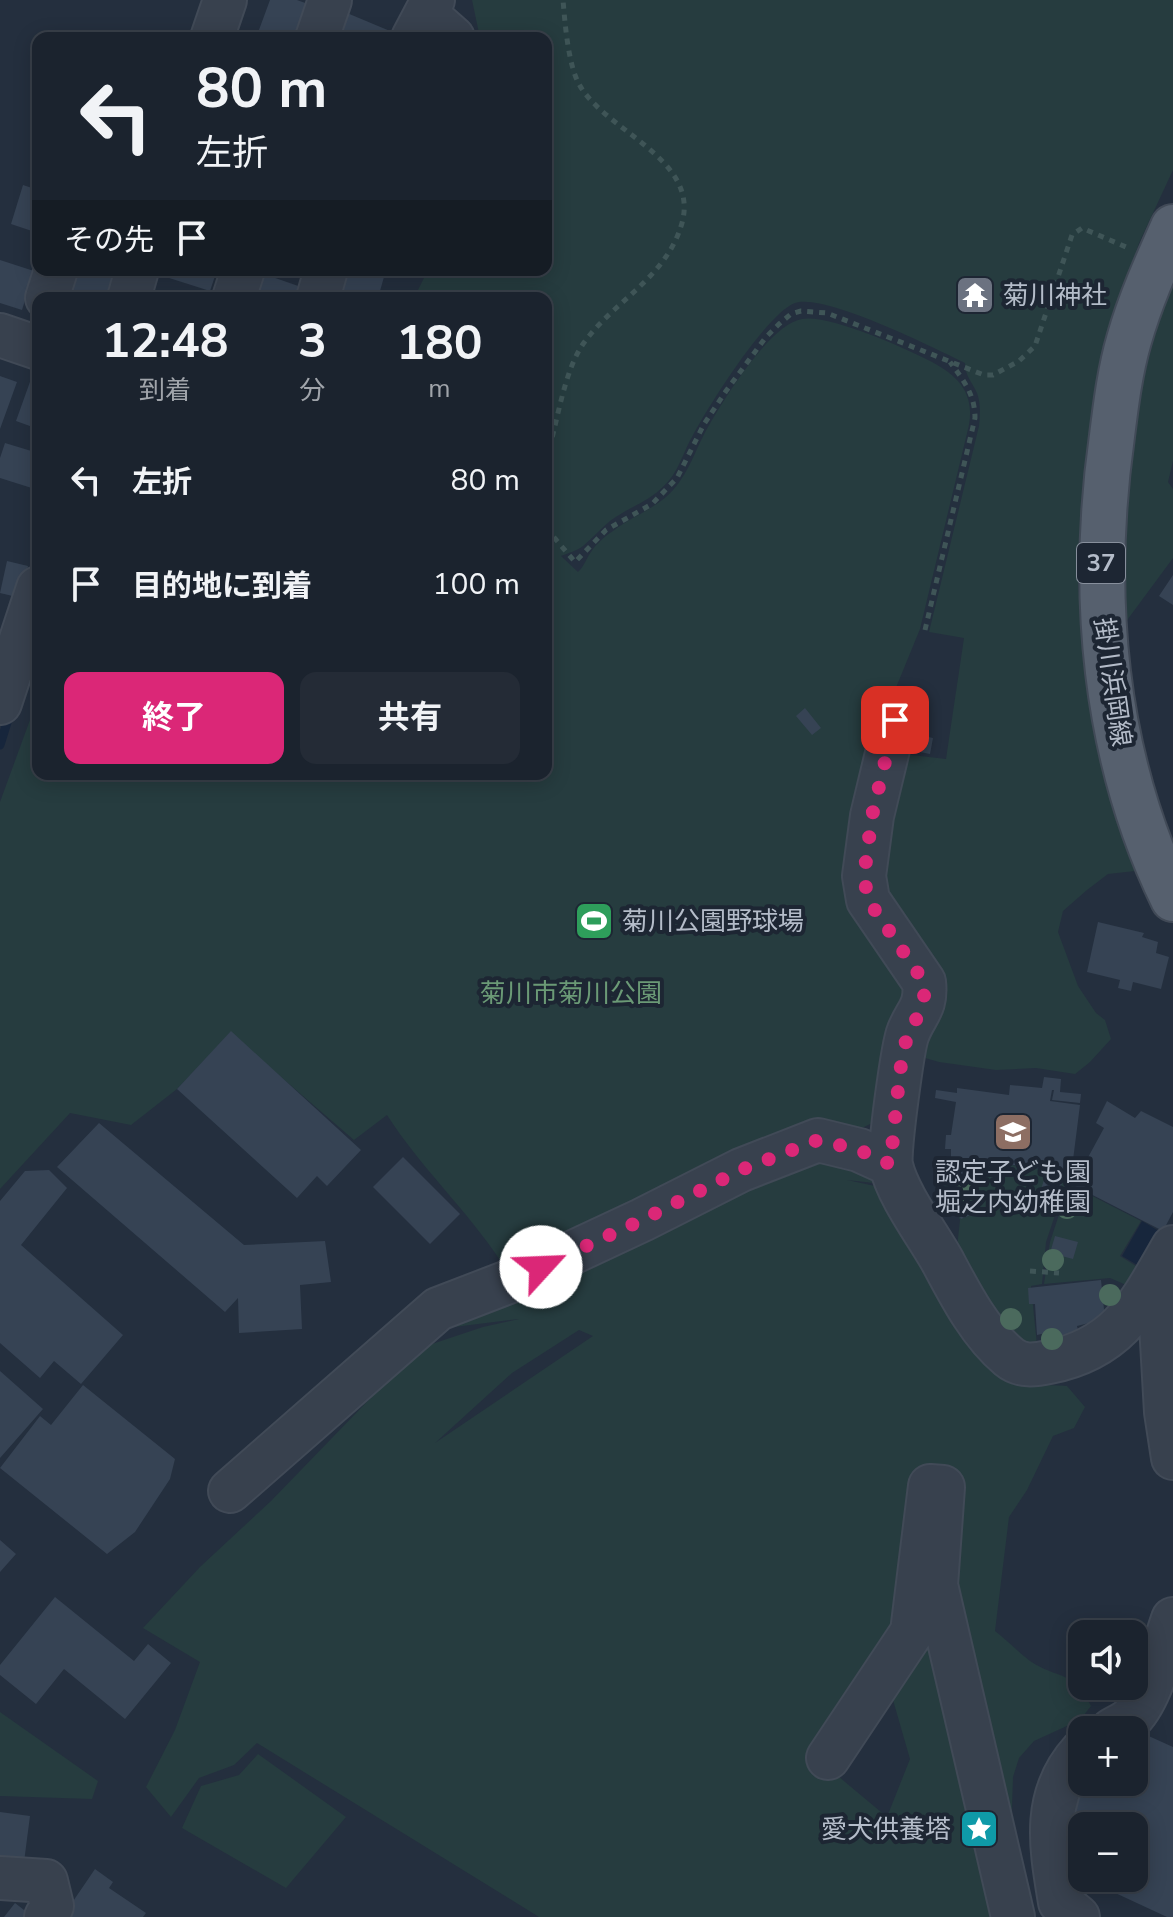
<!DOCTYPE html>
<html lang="ja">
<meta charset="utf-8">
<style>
:root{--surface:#1b232e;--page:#242b36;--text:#f1f3f6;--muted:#a0a4aa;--line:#39404a;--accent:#db2777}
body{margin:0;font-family:"Nunito Sans","Noto Sans JP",sans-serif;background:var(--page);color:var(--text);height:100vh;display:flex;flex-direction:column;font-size:30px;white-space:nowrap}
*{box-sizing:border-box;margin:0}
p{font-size:26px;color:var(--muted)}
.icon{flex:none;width:44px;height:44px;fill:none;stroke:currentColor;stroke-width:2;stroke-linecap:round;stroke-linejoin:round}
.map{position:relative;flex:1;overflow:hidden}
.drawer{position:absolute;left:32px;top:292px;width:520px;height:488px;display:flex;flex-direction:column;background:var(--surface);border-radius:16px;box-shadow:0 4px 20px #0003,0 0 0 2px var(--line)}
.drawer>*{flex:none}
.top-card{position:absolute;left:32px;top:32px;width:520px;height:244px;border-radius:16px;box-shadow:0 4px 20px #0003,0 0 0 2px var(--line);background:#1b232e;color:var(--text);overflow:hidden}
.controls{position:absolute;left:1068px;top:1620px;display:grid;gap:16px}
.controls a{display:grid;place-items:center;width:80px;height:80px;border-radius:16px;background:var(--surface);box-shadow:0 4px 20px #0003,0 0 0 2px var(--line);font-size:40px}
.pin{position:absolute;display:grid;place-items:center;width:68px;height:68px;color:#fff;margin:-34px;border-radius:16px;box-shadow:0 4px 12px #0006}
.me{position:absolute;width:88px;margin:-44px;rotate:65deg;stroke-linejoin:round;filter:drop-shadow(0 0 6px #0008)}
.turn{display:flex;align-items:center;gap:28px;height:168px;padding:0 32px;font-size:36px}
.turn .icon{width:104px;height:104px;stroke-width:2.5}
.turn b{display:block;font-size:56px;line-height:68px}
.then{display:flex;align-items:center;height:76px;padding:0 32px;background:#0003;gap:16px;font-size:30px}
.eta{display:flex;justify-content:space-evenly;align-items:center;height:136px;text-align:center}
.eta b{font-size:48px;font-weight:700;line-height:56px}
.button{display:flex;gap:16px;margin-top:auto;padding:16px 32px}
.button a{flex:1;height:92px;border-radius:16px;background:var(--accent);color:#fff;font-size:32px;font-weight:700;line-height:92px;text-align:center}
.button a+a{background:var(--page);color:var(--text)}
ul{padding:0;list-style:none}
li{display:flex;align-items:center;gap:24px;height:104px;padding:0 32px}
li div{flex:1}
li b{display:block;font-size:30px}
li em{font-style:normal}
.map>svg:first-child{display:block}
.green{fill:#263c3f;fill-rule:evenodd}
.water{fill:#17263c}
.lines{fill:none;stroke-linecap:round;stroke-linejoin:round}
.stream{stroke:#17263c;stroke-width:9}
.building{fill:#364354}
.minor-casing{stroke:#414a57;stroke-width:46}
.major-casing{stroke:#414a57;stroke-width:48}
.path{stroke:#3f5557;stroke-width:5;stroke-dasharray:6 6;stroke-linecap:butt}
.minor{stroke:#38414e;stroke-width:42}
.major{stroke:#56606e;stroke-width:44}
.tree{fill:#4b6a5d}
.route{stroke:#db2777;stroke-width:14;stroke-dasharray:0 25.2}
.labels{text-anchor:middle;stroke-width:8;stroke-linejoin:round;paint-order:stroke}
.shield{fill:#1d2633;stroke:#878f9c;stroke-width:2}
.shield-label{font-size:24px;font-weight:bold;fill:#b4bcc9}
.poi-label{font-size:26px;fill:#b4bcc9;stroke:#1d2633;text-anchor:start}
.street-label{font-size:26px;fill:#b4bcc9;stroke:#1d2633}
.park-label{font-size:26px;fill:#6b9a76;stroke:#1d2633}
</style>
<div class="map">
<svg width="1173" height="1917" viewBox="0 0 1173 1917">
<rect width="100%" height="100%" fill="#242f3e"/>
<path class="green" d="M472 0H1173V170L1139 243 1110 332 1091 414 1079 547 1078 582 1083 652 1095 739 1135 871 1108 874 1087 890 1063 911 1058 932 1078 986 1096 1013 1105 1020 1111 1039 1090 1062 1075 1074 1036 1068 996 1070 939 1062 911 1054C914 1046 916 1038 920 1030 925 1019 934 1009 936 996 943 950 859 918 881 850L875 847 895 753 946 759 964 638 929 632 979 426C980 415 981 404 977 393 972 382 965 376 965 363 934 348 825 293 795 303 766 314 707 408 692 437 685 449 681 463 673 475 655 501 633 504 610 521 600 529 593 538 583 546 577 551 568 553 561 556L578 572C585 565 586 559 591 552 596 544 605 536 613 531 636 513 663 507 680 481 692 464 698 444 708 427 724 399 770 324 802 319 828 314 903 347 928 360 956 374 975 391 969 425L920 629 884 717 857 846 854 876 859 904 911 982 913 991 891 1042 878 1103V1120L862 1128 827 1123 502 1263C467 1210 421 1168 387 1115L354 1140 230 1033 177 1089 131 1125 70 1113 0 1189V802L38 698V774H546V298H414L428 270H546V38H480Z
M1173 284V461L1168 482 1173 489V558L1125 623C1119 511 1131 389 1173 284Z
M859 1150 890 1164 874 1183 847 1180 875 1186 972 1346C1005 1386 1018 1383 1067 1386L1085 1407 1074 1428 1053 1436 1027 1490 1009 1517 995 1631C1007 1640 1018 1652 1030 1661 1058 1680 1073 1669 1091 1706L1080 1720 1034 1741 1019 1758 1013 1777 1010 1869 1028 1917H539L257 1743 234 1765 199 1778 171 1817 146 1787 175 1730 200 1662 143 1628 200 1567 271 1501 392 1376 426 1346 483 1327 519 1319 438 1329 741 1170ZM579 1330 593 1336 435 1443 512 1373ZM900 1615 893 1700 910 1759 887 1817 808 1751Z
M974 1160 1069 1173 1046 1242 1042 1284 1031 1286 1037 1345 1019 1339 1001 1318 957 1248 960 1220 944 1185 968 1186V1161Z
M1069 1184 1141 1221 1120 1256 1144 1271 1133 1288 1110 1278 1044 1284 1050 1242Z
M0 1712 98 1781 92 1799 0 1796Z
M258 1754 346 1817 286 1888 182 1828 201 1786 239 1775Z"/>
<path class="water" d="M1142 1221 1159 1231 1139 1266 1122 1256Z"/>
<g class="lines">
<path class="stream" d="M0 745 10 713"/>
</g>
<path class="building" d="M270 0H297L308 4 296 38H256Z
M347 13 390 31 387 38H337Z
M23 185 38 190V233L11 224Z
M0 260 34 271 22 310 0 303Z
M73 270H115L125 273 117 298H67Z
M168 270H217L210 291 166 277Z
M347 270H360L384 277 378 298H352L340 295Z
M261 273 304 288 300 298H253Z
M0 376 17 382 0 429Z
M31 379 38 381V429L16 421Z
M5 443 38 453V490L0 478V458Z
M7 561 28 566 21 598 0 593Z
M1173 575V605L1159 596Z
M805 708 821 728 812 735 796 716Z
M919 735 933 738 930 754 915 751Z
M1098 922 1144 933 1142 937 1158 942 1156 953 1169 957 1161 989 1133 982 1131 991 1118 988 1120 980 1087 972Z
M231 1031 361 1150 327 1186 317 1176 297 1198 177 1089Z
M1044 1077 1061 1079 1060 1092 1081 1094 1080 1103 1052 1100 1054 1090H1052L1050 1101 1080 1105 1072 1168 1067 1167V1171L967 1160 966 1186 951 1185V1149H945L946 1135H951L956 1102 935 1098 936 1090 957 1093V1088L1009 1095 1010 1085 1042 1088Z
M1107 1101 1135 1118 1141 1111 1173 1127V1212L1163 1231 1073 1185 1104 1128 1096 1123Z
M99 1123 244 1245 325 1241 331 1282 300 1285 302 1329 239 1333 238 1298 225 1312 57 1167Z
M403 1157 460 1214 430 1244 373 1187Z
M49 1170 67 1188 21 1245 123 1335 81 1384 54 1361 40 1378 0 1343V1201L25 1171Z
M1046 1174 1063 1180 1058 1195 1041 1189Z
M965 1197 973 1214 961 1219 953 1202Z
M1055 1236 1078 1242 1073 1259 1050 1253Z
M1101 1280 1105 1319 1077 1326 1078 1331 1056 1337 1055 1331 1037 1335 1035 1304H1029L1028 1288Z
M0 1371 43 1409 0 1458Z
M83 1385 175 1459 170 1479 135 1532 107 1554 0 1468 40 1416 51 1425Z
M0 1540 16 1554 0 1572Z
M55 1597 134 1661 148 1644 171 1663 125 1719 64 1669 36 1704 0 1675V1665Z
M1142 1733 1173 1747V1917H1167L1083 1878H1134V1826H1082V1877L1076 1874 1082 1862 1073 1833 1072 1815 1083 1782H1134V1745Z
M0 1812 30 1816 24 1862 0 1859Z
M95 1869 113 1882 109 1888 146 1913 143 1917H71L65 1913Z
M15 1903 33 1917H4Z"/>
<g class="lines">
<g class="minor-casing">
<path id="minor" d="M426 14 453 38
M212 38 225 0
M317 38 330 0
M413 38 433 0
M47 298 56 270
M129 298 137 270
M234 298 243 270
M318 298 326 270
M0 335 38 348
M0 703 38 588
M895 720 872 816 864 876 868 900 924 982C927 1008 916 1012 908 1033 903 1045 888 1154 891 1165 897 1194 928 1235 943 1262 960 1294 980 1333 1009 1357 1021 1367 1035 1365 1049 1362 1120 1348 1140 1304 1173 1247
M1169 1270 1161 1287V1324L1166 1412 1173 1458
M230 1491 438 1309 516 1279 642 1220 741 1170 818 1140 859 1150 890 1164
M1112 1730C1117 1727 1124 1724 1129 1720 1151 1701 1163 1647 1173 1619
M828 1758 912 1632 930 1486 943 1487 936 1585 1013 1917
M0 1878 46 1881 52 1906 46 1917
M1078 1917 1060 1902C1051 1847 1041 1796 1082 1751"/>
</g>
<g class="major-casing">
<path id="major" d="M1173 227C1157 263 1140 301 1129 340 1120 371 1116 404 1112 436 1090 592 1103 755 1173 899"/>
</g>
<path class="path" d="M546 460C557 426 563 373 583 344 614 300 666 279 682 223 700 158 604 131 579 84 568 64 565 23 563 0
M546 528 575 562 606 530 652 504 677 478 704 424 726 391 766 337 779 324 791 314 801 311 827 313 984 375H993L1019 361 1035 346 1072 235 1082 228 1126 247
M925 630 975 418C975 395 964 381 950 362
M1030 1271 1059 1273"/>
<use href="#minor" class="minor"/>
<use href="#major" class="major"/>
</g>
<g class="tree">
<circle cx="965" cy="1191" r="11"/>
<circle cx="1067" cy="1208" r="11"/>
<circle cx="1053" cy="1260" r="11"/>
<circle cx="1110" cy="1295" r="11"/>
<circle cx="1011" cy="1319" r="11"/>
<circle cx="1052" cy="1339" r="11"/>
</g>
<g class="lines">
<path class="route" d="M541 1267 642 1220 741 1170 818 1140 859 1150 890 1164C895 1127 897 1089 903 1052 908 1027 928 1009 924 982L868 900 864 876 872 816 895 720"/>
</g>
<defs>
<g id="temple-square" transform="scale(2)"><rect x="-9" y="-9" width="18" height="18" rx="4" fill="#6b7280" stroke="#1d2633"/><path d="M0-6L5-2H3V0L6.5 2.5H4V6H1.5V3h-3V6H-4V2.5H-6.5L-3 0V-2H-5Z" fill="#fff"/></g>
<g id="stadium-square" transform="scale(2)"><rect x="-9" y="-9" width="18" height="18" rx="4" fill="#2e9e5b" stroke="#1d2633"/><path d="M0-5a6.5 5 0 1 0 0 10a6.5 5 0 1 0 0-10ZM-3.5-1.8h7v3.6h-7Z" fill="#fff"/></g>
<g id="school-square" transform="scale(2)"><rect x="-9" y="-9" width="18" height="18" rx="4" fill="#8d6e63" stroke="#1d2633"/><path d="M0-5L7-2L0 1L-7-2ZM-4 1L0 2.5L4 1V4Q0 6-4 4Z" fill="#fff"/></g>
<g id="sight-square" transform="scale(2)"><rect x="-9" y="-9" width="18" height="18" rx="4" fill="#0f9aa8" stroke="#1d2633"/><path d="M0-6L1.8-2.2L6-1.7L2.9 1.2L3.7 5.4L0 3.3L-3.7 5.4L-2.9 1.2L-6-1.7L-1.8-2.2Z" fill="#fff"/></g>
</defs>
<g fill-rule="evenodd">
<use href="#temple-square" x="975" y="295"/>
<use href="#stadium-square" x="594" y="921"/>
<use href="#school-square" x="1013" y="1132"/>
<use href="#sight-square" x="979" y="1829"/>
</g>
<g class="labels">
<rect class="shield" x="1077" y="543" width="48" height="40" rx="6"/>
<g class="shield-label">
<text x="1101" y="571">37</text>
</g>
<g class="poi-label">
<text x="1003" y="304">菊川神社</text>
<text x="622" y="930">菊川公園野球場</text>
<text x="1013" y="1181" text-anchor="middle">認定子ども園<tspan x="1013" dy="30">堀之内幼稚園</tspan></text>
<text x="951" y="1838" text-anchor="end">愛犬供養塔</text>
</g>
<g class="street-label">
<text transform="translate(1113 682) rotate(82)" y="9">掛川浜岡線</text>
</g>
<g class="park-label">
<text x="571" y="1002">菊川市菊川公園</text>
</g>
</g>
</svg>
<div class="controls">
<a><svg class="icon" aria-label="sound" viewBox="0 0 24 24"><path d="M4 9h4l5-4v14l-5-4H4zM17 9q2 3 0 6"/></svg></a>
<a>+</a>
<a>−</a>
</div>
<div class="pin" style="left:895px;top:720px;background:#d93025"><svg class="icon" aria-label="arrive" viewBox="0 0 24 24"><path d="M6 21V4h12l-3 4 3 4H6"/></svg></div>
<svg class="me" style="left:541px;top:1267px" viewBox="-20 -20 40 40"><circle r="19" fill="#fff"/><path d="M0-13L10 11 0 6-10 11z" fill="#db2777"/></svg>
<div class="top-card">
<div class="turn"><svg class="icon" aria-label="left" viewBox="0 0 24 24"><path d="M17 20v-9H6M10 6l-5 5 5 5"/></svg><div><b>80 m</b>左折</div></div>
<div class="then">その先<svg class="icon" aria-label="arrive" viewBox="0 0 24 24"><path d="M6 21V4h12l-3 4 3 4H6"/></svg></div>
</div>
<section class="drawer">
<div class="eta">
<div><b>12:48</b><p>到着</p></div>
<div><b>3</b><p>分</p></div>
<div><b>180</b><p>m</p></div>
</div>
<ul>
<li><svg class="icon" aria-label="left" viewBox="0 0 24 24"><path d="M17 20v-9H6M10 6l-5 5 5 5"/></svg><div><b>左折</b></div><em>80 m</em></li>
<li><svg class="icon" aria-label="arrive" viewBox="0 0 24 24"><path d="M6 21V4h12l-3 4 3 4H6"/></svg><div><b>目的地に到着</b></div><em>100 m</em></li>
</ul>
<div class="button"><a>終了</a><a>共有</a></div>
</section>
</div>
